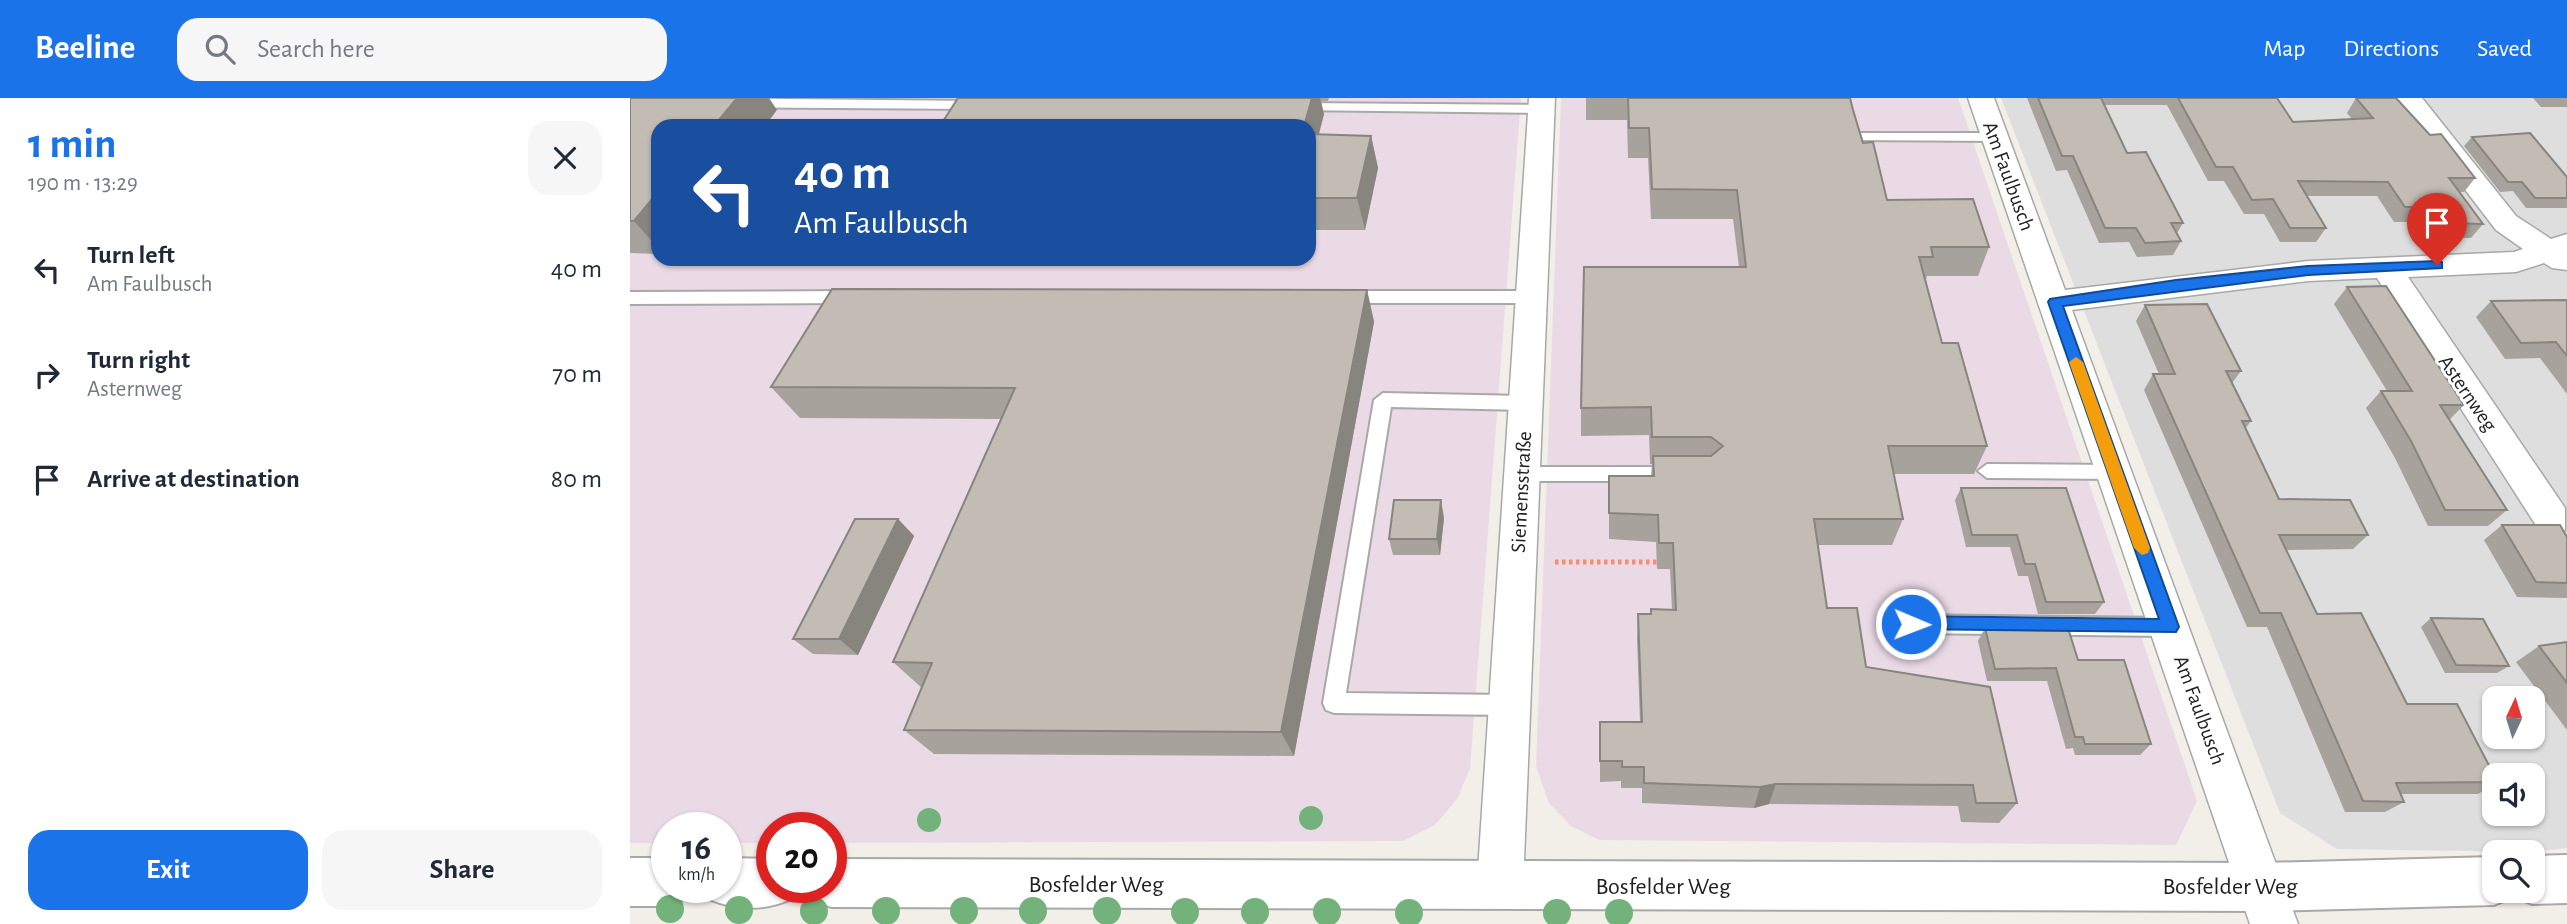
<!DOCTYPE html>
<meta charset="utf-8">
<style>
:root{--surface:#fff;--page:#f6f6f7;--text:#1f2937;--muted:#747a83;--accent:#1a73e8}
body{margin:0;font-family:"Alegreya Sans",sans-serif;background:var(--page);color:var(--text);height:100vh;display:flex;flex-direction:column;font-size:26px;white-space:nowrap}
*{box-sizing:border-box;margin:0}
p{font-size:23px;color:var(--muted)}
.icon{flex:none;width:38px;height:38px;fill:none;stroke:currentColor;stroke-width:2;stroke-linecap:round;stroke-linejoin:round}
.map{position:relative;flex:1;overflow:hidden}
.drawer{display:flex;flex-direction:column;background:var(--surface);width:630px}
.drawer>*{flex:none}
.banner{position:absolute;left:21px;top:21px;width:665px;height:147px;border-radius:21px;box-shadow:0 2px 5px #0004;background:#1a4fa0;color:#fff;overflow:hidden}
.needle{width:46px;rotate:4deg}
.buttons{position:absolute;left:1852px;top:588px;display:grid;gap:14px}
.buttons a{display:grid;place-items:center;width:63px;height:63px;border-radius:14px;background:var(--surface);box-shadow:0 2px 5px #0004;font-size:35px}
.speed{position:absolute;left:21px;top:714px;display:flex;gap:14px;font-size:35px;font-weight:700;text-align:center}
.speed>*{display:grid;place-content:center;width:91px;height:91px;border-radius:50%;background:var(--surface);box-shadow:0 2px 5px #0004;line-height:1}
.speed small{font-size:18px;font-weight:400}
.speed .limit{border:10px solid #d22;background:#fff;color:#111}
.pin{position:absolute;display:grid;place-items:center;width:60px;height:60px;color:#fff;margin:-72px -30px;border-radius:50% 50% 50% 0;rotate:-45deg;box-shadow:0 0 7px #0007}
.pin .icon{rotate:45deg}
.me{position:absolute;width:77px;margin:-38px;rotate:91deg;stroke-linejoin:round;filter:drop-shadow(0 0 5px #0008)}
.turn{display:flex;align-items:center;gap:24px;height:147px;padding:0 28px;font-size:32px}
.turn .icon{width:91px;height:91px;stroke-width:2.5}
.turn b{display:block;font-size:49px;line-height:60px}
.round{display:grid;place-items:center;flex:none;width:74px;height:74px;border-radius:21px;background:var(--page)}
.summary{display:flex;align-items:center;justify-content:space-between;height:119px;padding:0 28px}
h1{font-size:42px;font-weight:600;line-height:52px;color:var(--accent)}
.button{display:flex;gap:14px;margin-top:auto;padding:14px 28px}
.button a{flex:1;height:80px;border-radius:21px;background:var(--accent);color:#fff;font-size:28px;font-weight:600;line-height:80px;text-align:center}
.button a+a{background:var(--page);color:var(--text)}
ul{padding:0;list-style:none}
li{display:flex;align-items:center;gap:21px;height:105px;padding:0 28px}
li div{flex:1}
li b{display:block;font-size:26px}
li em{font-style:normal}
header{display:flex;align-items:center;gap:42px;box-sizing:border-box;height:98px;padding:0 35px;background:var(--accent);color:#fff}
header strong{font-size:33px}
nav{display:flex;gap:38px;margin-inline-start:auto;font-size:24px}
.search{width:490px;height:63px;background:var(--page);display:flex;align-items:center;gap:18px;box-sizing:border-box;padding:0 24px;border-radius:21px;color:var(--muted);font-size:26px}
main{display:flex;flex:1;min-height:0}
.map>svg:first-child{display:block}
.residential{fill:#dfdede;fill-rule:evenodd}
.industrial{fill:#eadae6;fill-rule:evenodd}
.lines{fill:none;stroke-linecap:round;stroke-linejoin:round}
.service-casing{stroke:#a8a8a8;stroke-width:4}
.minor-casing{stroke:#a8a8a8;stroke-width:3}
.tertiary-casing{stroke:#a8a8a8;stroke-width:4}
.path{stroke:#f98c71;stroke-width:5;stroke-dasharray:3.5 3.5;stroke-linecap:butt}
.service{fill:#fff;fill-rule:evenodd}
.minor{fill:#fff;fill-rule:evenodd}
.tertiary{fill:#fff;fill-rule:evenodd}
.tree{fill:#74b27b}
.wall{fill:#a7a29b}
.shaded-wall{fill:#88847e}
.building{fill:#c2bcb4;stroke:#88847e;stroke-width:2}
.route{fill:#1a73e8;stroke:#114b97;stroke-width:2}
.slow{fill:#f59e0b}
.labels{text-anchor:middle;stroke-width:6;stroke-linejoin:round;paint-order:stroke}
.street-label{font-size:21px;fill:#212121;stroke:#fff}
.near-street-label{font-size:24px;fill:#212121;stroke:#fff}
</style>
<header>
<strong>Beeline</strong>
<div class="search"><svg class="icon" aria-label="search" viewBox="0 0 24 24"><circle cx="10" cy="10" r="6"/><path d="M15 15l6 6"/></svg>Search here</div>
<nav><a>Map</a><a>Directions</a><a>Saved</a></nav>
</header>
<main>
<section class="drawer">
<div class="summary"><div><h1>1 min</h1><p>190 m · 13:29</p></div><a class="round"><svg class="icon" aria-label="close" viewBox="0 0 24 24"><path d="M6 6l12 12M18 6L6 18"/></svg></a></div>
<ul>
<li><svg class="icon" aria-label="left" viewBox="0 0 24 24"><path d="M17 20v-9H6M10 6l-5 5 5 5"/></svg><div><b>Turn left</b><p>Am Faulbusch</p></div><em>40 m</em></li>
<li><svg class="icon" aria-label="right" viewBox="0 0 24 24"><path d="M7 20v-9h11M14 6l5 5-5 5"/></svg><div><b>Turn right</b><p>Asternweg</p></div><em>70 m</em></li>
<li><svg class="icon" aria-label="arrive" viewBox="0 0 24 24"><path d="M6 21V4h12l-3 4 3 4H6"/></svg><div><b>Arrive at destination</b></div><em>80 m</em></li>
</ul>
<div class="button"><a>Exit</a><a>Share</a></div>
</section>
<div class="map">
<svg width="1937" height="826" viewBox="0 0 1937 826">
<rect width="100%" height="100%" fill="#f1efe8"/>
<path class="residential" d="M1371 0H1937V750L1902 754 1707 751 1650 715ZM1864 600H1902V639H1864ZM1864 677H1902V716H1864Z"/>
<path class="industrial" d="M0 0H891L840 671 827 701 805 727 773 743 201 745V730H142V745H96V730H37V745H0ZM28 28H679V161H28Z
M931 0H1328L1567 703 1546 747 969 742 941 728 919 705 906 668Z"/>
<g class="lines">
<g class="service-casing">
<path id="service" d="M69 0 347 3 354 7 347 11 81 9Z
M668 5 912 7 919 11 912 15 663 12V6Z
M1224 35H1365L1372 39 1365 43 1219 42V36Z
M223 193 231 199 223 205 0 206V194Z
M715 193H901L909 199 901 205H715L707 199Z
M753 295 895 298 904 305 895 312 761 309 716 595 879 597 887 600 890 607 887 614 879 617 704 615 696 612 693 605 744 302Z
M1357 366 1485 367 1494 374 1485 381 1357 380 1348 373Z
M893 369H1046L1055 376 1046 383H893L884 376Z
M1281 517 1540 520 1547 523 1550 529 1547 535 1540 538 1281 535 1274 532 1271 526 1274 520Z"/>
</g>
<g class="minor-casing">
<path id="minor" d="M899 0H925L893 788 886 804 870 811 854 804 847 788Z
M1338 0H1364L1435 192 1678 163 1884 154 1893 151 1866 132 1765 0H1792L1886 118 1921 141 1937 136V172L1922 170 1914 165 1886 174 1778 179 1935 410V432L1922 436 1909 432 1747 180 1678 183 1442 212 1668 826H1620Z"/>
</g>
<g class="tertiary-casing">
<path id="tertiary" d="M1937 757V805L1902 806 1885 799 1883 795 1881 800 1864 807 1633 813 201 809 184 802 179 789H201V761L1633 765 1864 759V793H1902V758Z
M0 760H37V789H59L54 801 37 808H0Z
M96 760 142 761V789H164L159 802C134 813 104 812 79 801L74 789H96Z"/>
</g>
<path class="path" d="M925 464H1032"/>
<use href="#service" class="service"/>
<use href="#minor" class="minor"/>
<use href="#tertiary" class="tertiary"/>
</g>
<g class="tree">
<circle cx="681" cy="720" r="12"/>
<circle cx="299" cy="722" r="12"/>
<circle cx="40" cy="811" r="14"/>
<circle cx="109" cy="812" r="14"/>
<circle cx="184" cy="813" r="14"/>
<circle cx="256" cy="813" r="14"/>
<circle cx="334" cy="813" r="14"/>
<circle cx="403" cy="813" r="14"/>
<circle cx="477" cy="813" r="14"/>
<circle cx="555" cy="814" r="14"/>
<circle cx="625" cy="814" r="14"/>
<circle cx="697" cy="814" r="14"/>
<circle cx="779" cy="815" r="14"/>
<circle cx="927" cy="815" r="14"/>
<circle cx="989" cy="815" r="14"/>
</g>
<path class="wall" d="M0 0 147 12 28 28V156L0 155Z
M328 0H699L698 3H691L694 16 689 36 741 38 748 70 735 132H679V28Z
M956 0H1220L1223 12 1233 45 1257 102 1359 149 1348 178H1297L1296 182 1312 245 1357 348 1344 376H1264L1273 421 1262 447H1188L1197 510 1236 569 1387 705 1369 725 1331 724 1328 708 1139 706 1124 710 1012 705V690H991V683L970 684V624H1010L1007 541 1008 516H1021L1042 512 1040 471H1027L1026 444 979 441V378H1021L1022 366H1020L1019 337 951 338V310L1109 169 1103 121H1021L1018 60H998L997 22H956Z
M1397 0H1647L1663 24 1722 21 1717 15 1726 0 1800 37 1845 80 1834 94H1829L1853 126 1841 140H1804L1793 124H1764L1747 98H1677L1696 130 1686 144H1650L1634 116H1614L1594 83H1578L1537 7H1474L1497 55 1553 125 1547 135 1551 143 1543 157 1507 159 1499 144 1469 145 1437 72 1426 73Z
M1903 0H1937V9H1911Z
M1842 39 1937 79V110H1896L1883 93 1870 94 1834 48Z
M1717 189 1834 307 1819 322 1877 412 1858 428H1798L1765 360 1736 310 1751 293H1757L1704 206Z
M737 192 744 224 664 658 304 656 274 632 292 590 263 564 371 321 170 320 141 289Z
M1937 202V296L1910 260 1875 261 1846 219 1861 203Z
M1515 207 1611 273 1602 285 1621 323 1615 331 1649 401 1738 437 1723 451 1656 452 1687 516 1777 606 1864 677V687L1848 696H1771L1774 704 1755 714H1715L1637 529H1617L1514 292 1523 276H1529L1506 223Z
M1331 390 1474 504 1465 516H1408L1398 478H1388L1380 449H1336L1325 402Z
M814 420 810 457H763L759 441Z
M268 421 284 438 228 557 183 556 163 541Z
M1872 427 1937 439V500L1887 499 1854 442Z
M1801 520 1879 568 1867 575H1815L1791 529Z
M1355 530 1448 562 1521 646 1510 657H1445L1443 650 1436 651 1417 583H1357L1348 543Z
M1937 544V632L1886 564 1909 548Z"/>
<path class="shaded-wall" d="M107 0H139L147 12 135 28H84Z
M682 0H690L694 16 680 68 679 28H674Z
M741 38 748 70 735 132 727 100Z
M28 94V150L4 123Z
M737 192 744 224 664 658 651 634Z
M811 402 814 420 810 457 807 441Z
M268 421 284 438 228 557 209 541Z
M1146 686 1139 706 1124 710 1130 689Z"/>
<path class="building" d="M0 0H107L84 28H28V94L4 123H0Z
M328 0H682L674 28H310Z
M998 0H1220L1223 12 1233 45 1243 44 1257 102 1343 101 1359 149H1301L1303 159H1289L1312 245H1328L1357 348H1258L1273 421H1184L1197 510H1227L1236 569 1360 589 1387 705H1346L1343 687 1146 686 1130 689 1014 685V669H992V663H970V624H1012L1008 516H1021V511L1046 512 1043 445H1029L1028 417 979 415V378H1024L1023 358H1081L1093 348 1081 339H1022L1021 309 951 310 954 169H1116L1107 92 1022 91 1019 30H999Z
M1408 0H1471L1497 55 1516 54 1553 125H1541L1551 143 1515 145 1506 130H1475L1443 58H1432Z
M1548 0H1647L1663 24 1743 20 1726 0H1766L1800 37 1811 36 1845 80H1819L1853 126 1816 125 1805 109H1775L1758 84 1668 83 1696 130H1660L1643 101 1622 102 1603 69H1586Z
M1900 35 1937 79V100H1905L1892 84H1878L1842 39Z
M679 36 741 38 727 100H679Z
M1756 188 1834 307H1810L1877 412H1815L1781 343 1751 293H1782L1717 189Z
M202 191 737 192 651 634 274 632 302 565 263 564 385 290 141 289Z
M1937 202V258L1926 244 1891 245 1861 203Z
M1577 206 1611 273H1596L1621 323H1612L1649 401 1720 402 1738 437H1649L1687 516 1731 515 1777 606H1827L1864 677V684L1766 685 1774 704 1733 703 1651 515H1630L1523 276H1545L1515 207Z
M1331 390H1436L1474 504H1416L1405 466H1395L1387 437H1342Z
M764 402H811L807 441H759Z
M225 421H268L209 541H163Z
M1872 427H1930L1937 439V485L1906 484Z
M1801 520 1853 521 1879 568 1826 567Z
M1355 530H1438L1448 562H1494L1521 646H1455L1453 639H1445L1426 570 1365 571Z
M1937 544V585L1909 548Z"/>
<path class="route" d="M1807 163 1812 164V170L1678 177 1433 208 1549 529 1546 534 1275 531 1273 526 1281 518 1529 521 1418 204 1420 201 1546 182 1678 168Z"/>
<path class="slow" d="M1446 259 1453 264 1520 450 1518 455 1512 457 1504 450 1439 264Z"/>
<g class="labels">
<g class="street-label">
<text transform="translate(1379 78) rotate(70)" y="7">Am Faulbusch</text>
<text transform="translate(1838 295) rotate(56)" y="7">Asternweg</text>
<text transform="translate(891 394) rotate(-87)" y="7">Siemensstraße</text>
<text transform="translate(1570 612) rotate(70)" y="7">Am Faulbusch</text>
</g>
<g class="near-street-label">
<text x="466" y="794">Bosfelder Weg</text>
<text x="1033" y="796">Bosfelder Weg</text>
<text x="1600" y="796">Bosfelder Weg</text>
</g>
</g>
</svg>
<div class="buttons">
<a><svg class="needle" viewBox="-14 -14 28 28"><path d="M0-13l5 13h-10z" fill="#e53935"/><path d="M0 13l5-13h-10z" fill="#747a83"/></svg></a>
<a><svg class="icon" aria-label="sound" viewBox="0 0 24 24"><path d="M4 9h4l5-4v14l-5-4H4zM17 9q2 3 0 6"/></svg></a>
<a><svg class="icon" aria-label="search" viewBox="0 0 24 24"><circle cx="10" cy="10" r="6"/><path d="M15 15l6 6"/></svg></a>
</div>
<div class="speed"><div>16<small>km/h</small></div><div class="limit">20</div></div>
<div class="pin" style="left:1807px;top:167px;background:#d93025"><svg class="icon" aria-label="arrive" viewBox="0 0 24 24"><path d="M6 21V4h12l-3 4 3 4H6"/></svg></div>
<svg class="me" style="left:1281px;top:526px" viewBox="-20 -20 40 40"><circle r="17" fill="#1a73e8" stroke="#fff" stroke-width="3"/><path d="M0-11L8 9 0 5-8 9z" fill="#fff"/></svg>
<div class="banner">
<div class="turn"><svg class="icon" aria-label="left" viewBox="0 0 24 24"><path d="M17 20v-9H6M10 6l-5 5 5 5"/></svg><div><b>40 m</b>Am Faulbusch</div></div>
</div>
</div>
</main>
